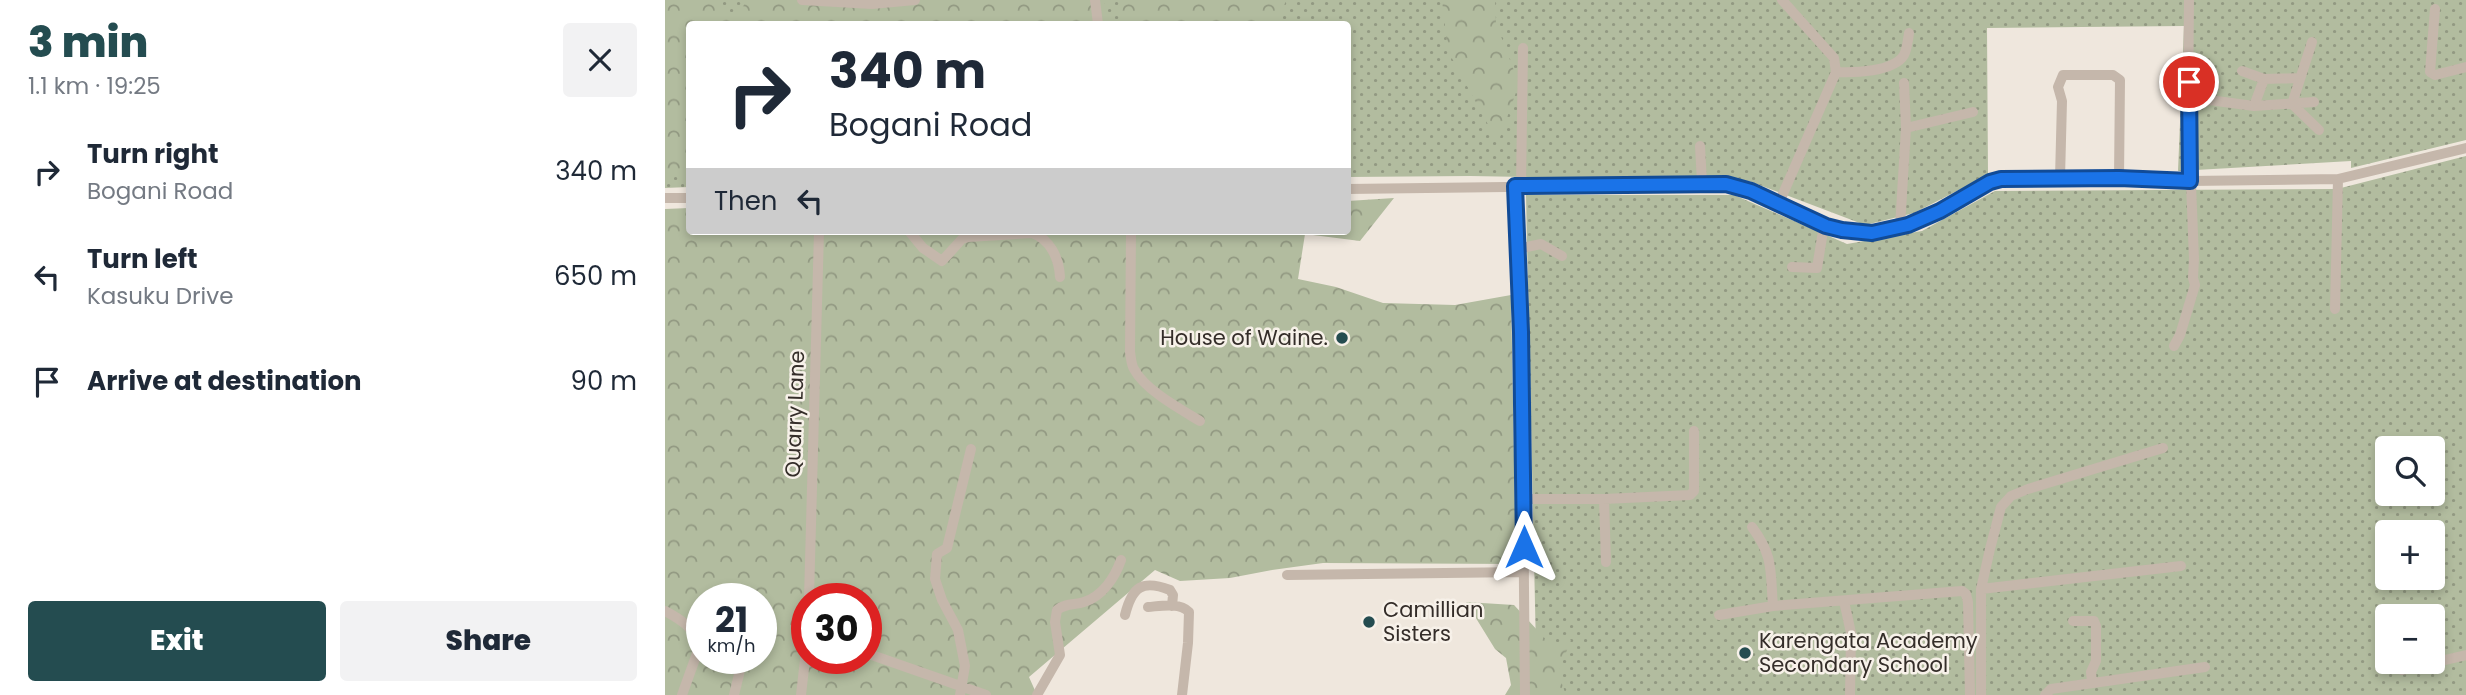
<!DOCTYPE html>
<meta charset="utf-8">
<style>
:root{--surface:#fff;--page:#f2f2f3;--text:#1f2937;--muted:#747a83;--accent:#244c50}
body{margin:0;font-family:Poppins,sans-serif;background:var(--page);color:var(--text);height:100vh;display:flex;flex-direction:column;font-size:26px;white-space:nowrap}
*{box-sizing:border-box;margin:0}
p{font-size:23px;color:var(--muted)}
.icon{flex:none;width:38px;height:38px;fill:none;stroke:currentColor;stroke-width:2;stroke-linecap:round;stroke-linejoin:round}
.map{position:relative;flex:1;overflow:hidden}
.details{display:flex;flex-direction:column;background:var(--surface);width:665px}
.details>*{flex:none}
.guide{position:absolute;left:21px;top:21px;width:665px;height:214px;border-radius:7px;box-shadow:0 4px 10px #0003;background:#fff;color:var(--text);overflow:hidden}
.buttons{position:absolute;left:1710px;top:436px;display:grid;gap:14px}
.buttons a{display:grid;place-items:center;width:70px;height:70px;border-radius:7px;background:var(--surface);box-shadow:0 4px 10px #0003;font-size:35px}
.speed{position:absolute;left:21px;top:583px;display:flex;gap:14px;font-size:35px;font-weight:700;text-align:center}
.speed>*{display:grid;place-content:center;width:91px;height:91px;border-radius:50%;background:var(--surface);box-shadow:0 4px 10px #0003;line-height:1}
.speed small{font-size:18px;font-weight:400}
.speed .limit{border:10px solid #d22;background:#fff;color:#111}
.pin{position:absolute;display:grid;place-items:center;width:60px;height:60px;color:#fff;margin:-30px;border:4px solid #fff;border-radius:50%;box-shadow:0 2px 7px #0007}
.me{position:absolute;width:77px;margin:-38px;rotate:0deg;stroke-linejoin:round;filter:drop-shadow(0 0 5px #0008)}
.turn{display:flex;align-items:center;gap:24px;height:147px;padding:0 28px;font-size:32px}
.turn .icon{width:91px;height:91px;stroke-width:2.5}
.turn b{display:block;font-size:49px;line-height:60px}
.then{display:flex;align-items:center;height:66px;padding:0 28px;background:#0003;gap:14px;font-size:26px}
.round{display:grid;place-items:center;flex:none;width:74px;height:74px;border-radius:7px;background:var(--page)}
.overview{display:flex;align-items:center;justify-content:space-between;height:119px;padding:0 28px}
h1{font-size:42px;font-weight:800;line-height:52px;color:var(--accent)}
.button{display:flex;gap:14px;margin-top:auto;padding:14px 28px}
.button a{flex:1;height:80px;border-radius:7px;background:var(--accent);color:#fff;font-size:28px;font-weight:800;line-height:80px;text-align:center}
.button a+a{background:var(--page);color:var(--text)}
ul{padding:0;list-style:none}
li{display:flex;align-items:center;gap:21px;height:105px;padding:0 28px}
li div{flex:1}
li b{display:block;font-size:26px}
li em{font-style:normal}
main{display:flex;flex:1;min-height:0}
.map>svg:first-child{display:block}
.grass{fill:url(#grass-dots);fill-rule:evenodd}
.forest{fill:url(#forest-crowns);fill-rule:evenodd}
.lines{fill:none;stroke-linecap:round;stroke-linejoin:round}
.minor{stroke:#c5b7ab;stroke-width:10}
.route-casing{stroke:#114b97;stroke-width:18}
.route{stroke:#1a73e8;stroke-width:12}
.poi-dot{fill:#244c50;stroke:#f7f1e9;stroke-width:2.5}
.labels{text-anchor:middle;stroke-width:5;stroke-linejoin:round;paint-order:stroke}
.poi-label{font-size:21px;fill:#342d29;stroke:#f7f1e9;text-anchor:start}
.street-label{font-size:21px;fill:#342d29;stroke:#f7f1e9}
</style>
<main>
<section class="details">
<div class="overview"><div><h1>3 min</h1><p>1.1 km · 19:25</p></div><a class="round"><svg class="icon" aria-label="close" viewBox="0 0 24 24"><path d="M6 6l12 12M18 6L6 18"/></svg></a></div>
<ul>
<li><svg class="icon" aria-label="right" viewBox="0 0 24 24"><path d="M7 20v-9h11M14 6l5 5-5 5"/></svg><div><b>Turn right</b><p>Bogani Road</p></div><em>340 m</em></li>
<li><svg class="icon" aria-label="left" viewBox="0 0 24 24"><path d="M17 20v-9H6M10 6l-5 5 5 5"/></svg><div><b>Turn left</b><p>Kasuku Drive</p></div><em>650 m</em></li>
<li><svg class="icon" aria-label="arrive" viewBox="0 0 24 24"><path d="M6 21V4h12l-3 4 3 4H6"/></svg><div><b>Arrive at destination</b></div><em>90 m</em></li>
</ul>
<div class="button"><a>Exit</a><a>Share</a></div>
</section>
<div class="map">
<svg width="1801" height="695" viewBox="0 0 1801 695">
<defs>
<pattern id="grass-dots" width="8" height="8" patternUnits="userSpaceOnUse" patternTransform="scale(1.75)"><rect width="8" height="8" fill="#b2bc9f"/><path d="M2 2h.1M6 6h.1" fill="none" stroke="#929982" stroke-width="1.8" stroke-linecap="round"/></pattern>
<pattern id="forest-crowns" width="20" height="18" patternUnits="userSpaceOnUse" patternTransform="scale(1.75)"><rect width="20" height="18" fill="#b2bc9f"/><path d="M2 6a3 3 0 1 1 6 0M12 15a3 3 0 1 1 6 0" fill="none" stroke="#929982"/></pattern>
</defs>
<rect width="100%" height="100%" fill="#efe7dd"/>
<path class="grass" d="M0 0H1801V140L1686 168V161L1513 171 1519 26 1322 28 1323 175 1249 213 1200 225 1084 181 805 176 683 177 682 24H24V187L0 188Z
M1801 156V695H872L861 195H1069L1182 244 1257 231 1330 191 1672 189ZM1722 448H1768V494H1722ZM1722 532H1768V578H1722ZM1722 616H1768V662H1722Z"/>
<path class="forest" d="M0 0H51L69 21 82 0H438L444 14 438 24H24V175H0Z
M456 0H621L613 24H455Z
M777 0H830L831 23 854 84 833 143 783 51Z
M729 198 695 241 640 234 633 279 671 287 718 303 790 305 846 295 851 564 658 563 607 570 565 578 515 581 490 570 364 677 372 695H0V209L24 208V231H682L683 201ZM37 598H96V658H37ZM142 598H201V658H142Z
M801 602 849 605 886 645 906 640 893 673 901 695H840L846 685 841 658 830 649Z"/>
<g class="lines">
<path class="minor" d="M137 0 207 4 250 0
M430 0 433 24
M1770 9 1765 72 1770 75 1801 67
M1647 42 1627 104 1654 130
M1577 71 1599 79
M1171 72C1188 73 1229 72 1239 55 1242 49 1243 40 1244 33
M1589 106 1599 79 1635 78
M1523 109 1544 100 1589 106 1649 102
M1241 128 1308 112
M1035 146 1037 183
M1395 178 1397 101 1393 87 1398 75H1448L1455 80 1454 178
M850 186 857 377 860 695
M856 186 858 48
M682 189 1061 184C1097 190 1127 212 1160 225 1200 242 1242 228 1278 208 1297 198 1315 185 1336 179L1454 178 1525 181 1673 179 1801 148
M0 198H24
M1114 203 1171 72 1169 58 1117 0
M1235 227 1241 128 1239 83
M244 231 258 248 277 261 297 239 303 237 367 233C385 239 394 258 395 277
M466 231 465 352C466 357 466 364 469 369 480 390 515 409 535 421
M853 249 876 244 897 256
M1127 267 1152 268 1159 225
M1670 309 1673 179
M1509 346 1515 335 1530 285 1528 278 1529 259 1523 109 1524 0
M858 499H939L1025 495 1029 491V431
M939 499 941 562
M1087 527C1109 557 1105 570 1108 606L1297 591 1301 594 1303 602 1305 695
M622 575 859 572
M1316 589 1516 566
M144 598 154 231
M1179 601 1186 633 1185 695
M483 607C496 606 514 602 524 612L523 643 517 695
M0 611C17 620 27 627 35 645L17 695
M460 615C467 587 477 579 505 590L508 595 507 606
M1054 615 1108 606
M1408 621H1429L1431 626V661L1426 672 1427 683
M201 653 321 695
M1737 670 1801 655
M69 695 78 658
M136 695 142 642
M295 695 300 666 293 630 277 600 270 579 272 554 282 548 306 449
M372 695 395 655 390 622 392 610C400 603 410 605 419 602 438 596 450 577 456 560
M1316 695V589L1325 549 1336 507 1346 496 1363 489 1498 448
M1380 695 1386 689 1540 667"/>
</g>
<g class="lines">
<g class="route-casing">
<path id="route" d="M859 547 856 332 850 186 1061 184 1086 191 1161 226 1177 230 1207 233 1243 225 1275 211 1325 182 1336 179 1454 178 1525 181 1524 82"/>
</g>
<use href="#route" class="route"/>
</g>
<g class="poi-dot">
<circle cx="677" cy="338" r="7"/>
<circle cx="704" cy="622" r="7"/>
<circle cx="1080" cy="653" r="7"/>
</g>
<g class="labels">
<g class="poi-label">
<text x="663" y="345" text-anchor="end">House of Waine.</text>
<text x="718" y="617">Camillian<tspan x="718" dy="24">Sisters</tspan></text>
<text x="1094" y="648">Karengata Academy<tspan x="1094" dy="24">Secondary School</tspan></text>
</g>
<g class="street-label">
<text transform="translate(130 414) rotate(-88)" y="7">Quarry Lane</text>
</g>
</g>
</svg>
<div class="buttons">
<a><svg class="icon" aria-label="search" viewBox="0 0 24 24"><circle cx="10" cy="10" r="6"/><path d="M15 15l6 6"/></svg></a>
<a>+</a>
<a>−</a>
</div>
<div class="speed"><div>21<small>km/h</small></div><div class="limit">30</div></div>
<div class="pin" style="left:1524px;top:82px;background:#d93025"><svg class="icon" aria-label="arrive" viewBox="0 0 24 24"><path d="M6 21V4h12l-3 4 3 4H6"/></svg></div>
<svg class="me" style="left:859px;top:547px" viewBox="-20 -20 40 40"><path d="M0-17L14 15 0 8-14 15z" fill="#1a73e8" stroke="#fff" stroke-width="4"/></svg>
<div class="guide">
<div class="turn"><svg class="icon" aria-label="right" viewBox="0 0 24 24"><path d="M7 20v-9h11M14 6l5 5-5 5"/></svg><div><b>340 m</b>Bogani Road</div></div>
<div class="then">Then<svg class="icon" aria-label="left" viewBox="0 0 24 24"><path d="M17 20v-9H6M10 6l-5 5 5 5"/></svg></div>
</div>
</div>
</main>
